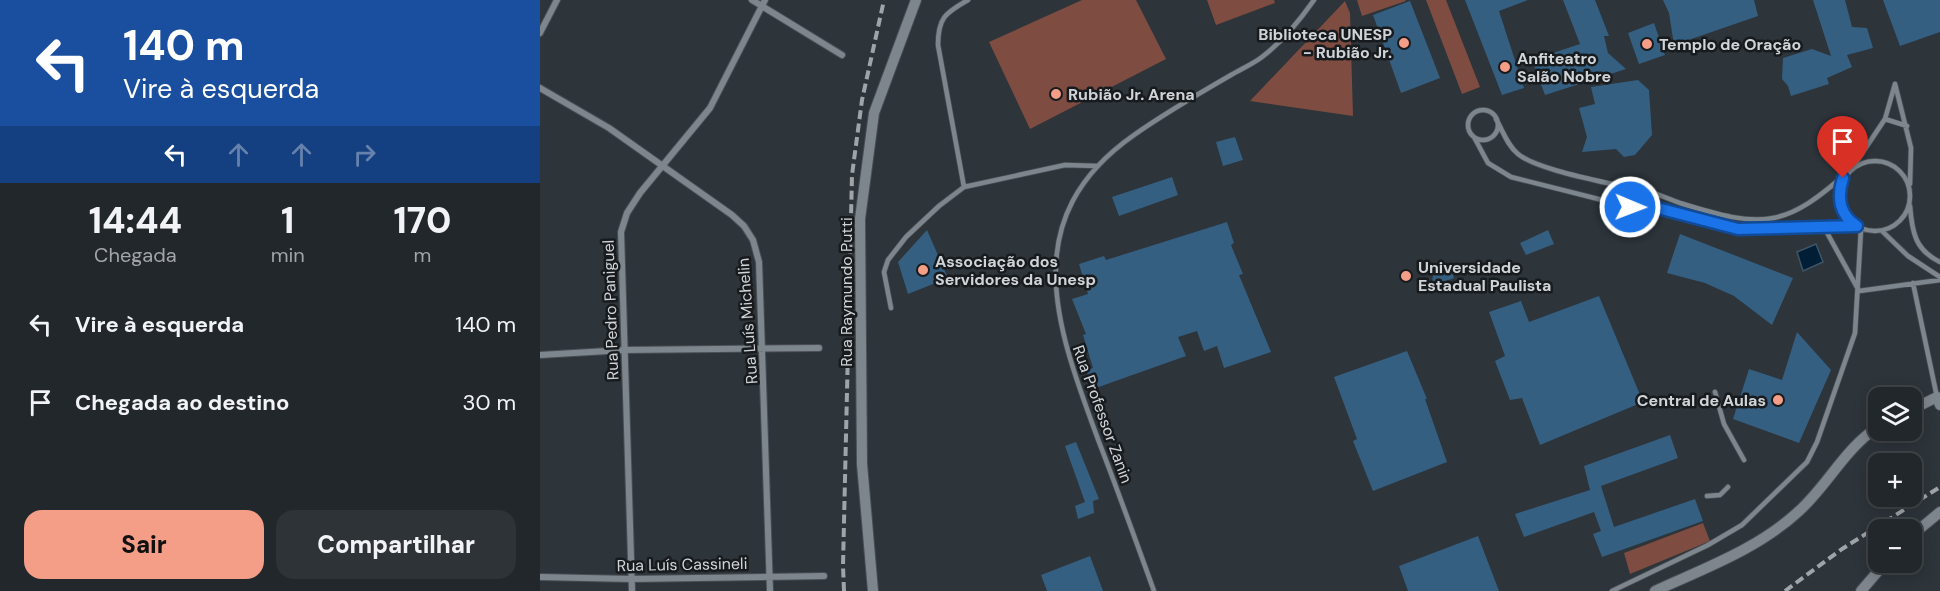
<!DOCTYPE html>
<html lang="pt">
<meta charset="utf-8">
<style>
:root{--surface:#22272c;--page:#2e3338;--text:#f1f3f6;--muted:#a2a5a9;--line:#3f4448;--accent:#f49e88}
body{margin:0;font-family:"DM Sans",sans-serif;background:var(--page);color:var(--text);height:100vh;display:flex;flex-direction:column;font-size:22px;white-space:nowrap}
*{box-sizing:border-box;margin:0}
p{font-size:20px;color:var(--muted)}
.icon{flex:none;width:33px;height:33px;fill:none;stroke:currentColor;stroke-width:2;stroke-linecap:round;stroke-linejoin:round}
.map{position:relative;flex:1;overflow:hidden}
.details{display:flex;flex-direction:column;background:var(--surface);width:540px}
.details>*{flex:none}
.banner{background:#1a4fa0;color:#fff;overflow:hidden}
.tools{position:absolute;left:1328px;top:387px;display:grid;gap:12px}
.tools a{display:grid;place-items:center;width:54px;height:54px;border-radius:12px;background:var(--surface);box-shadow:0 3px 15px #0003,0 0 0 2px var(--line);font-size:30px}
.pin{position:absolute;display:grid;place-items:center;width:51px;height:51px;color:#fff;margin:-62px -26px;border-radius:50% 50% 50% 0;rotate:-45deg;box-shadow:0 0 6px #0007}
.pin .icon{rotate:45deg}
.me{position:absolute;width:66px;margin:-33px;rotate:91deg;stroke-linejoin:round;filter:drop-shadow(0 0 4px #0008)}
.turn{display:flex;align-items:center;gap:21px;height:126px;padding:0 24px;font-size:27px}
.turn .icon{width:78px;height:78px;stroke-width:2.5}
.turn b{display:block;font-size:42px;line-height:51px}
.lanes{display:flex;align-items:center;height:57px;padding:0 24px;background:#0003;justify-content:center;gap:30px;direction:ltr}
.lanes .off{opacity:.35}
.eta{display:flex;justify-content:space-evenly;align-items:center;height:102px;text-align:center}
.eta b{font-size:36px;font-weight:800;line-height:42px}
.button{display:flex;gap:12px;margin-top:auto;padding:12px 24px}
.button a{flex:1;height:69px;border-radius:18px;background:var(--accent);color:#111;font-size:24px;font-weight:800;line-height:69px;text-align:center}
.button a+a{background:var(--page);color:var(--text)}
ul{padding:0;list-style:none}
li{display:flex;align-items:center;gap:18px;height:78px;padding:0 24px}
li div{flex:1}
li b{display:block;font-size:22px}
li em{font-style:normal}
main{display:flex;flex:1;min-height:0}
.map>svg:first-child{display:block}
.green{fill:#7e4c40}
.water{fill:#001f37;stroke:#3e5567;stroke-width:1.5}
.building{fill:#355f81}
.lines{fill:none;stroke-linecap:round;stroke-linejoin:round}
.service-casing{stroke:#494f54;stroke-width:6}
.minor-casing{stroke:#494f54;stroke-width:8}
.tertiary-casing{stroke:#494f54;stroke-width:12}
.service{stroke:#7e868d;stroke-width:4.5}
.minor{stroke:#7e868d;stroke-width:6}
.tertiary{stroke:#7e868d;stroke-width:10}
.rail{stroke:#9fa4a9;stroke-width:4;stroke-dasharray:9 4.5;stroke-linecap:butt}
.route-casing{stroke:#114b97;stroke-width:15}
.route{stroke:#1a73e8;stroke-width:10}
.poi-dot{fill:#f49e88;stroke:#181b1e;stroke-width:2}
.labels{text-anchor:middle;stroke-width:5;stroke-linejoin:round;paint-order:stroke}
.poi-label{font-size:16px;font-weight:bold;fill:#d0d4d8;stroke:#181b1e;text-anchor:start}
.street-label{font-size:16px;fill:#d0d4d8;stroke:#181b1e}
</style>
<main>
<section class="details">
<div class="banner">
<div class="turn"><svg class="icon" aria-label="left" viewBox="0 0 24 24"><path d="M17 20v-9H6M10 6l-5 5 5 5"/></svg><div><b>140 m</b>Vire à esquerda</div></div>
<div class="lanes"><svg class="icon" aria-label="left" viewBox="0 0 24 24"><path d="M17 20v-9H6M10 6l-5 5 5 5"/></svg><svg class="icon off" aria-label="ahead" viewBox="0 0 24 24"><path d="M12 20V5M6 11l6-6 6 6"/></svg><svg class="icon off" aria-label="ahead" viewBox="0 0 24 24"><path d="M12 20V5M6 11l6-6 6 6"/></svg><svg class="icon off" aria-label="right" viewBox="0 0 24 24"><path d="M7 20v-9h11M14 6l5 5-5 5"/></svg></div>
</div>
<div class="eta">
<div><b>14:44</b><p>Chegada</p></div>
<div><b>1</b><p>min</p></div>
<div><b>170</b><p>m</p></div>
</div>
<ul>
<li><svg class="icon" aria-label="left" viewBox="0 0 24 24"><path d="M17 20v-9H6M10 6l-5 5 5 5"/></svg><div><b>Vire à esquerda</b></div><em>140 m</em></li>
<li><svg class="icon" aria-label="arrive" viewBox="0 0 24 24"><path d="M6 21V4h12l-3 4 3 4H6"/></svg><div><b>Chegada ao destino</b></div><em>30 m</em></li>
</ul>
<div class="button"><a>Sair</a><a>Compartilhar</a></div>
</section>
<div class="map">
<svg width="1400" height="591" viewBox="0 0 1400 591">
<rect width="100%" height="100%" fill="#2d343a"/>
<path class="green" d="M542 0H596L626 59 490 129 449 42Z
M667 0H734L735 3 676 25Z
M817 0H865L866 1 822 16Z
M886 0H906L940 87 922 94Z
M805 1 810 13 813 116 710 101Z
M1163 523 1170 541 1090 574 1084 553Z"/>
<path class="water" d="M1276 244 1283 262 1263 271 1257 252Z"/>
<path class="building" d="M925 0H988L959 11 984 88 962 95Z
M1023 0H1055L1069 36H1064L1068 53 1086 69 1005 95 992 60 1040 44Z
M1123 0H1214L1218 16 1134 45 1129 13Z
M1273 0H1305L1312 27 1327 28 1333 48 1307 55 1312 67 1287 78 1289 84 1251 96 1248 86 1242 79 1243 58 1272 49 1291 56Z
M1343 0H1400V32L1360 46Z
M870 1 900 78 861 93 833 15Z
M1114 23 1125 55 1099 64 1088 33Z
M1098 80 1109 90 1112 135 1095 155 1084 157 1076 149 1042 152 1047 137 1039 108 1055 104 1051 87Z
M695 137 703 160 683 166 676 142Z
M632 177 638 195 579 216 572 197Z
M687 222 694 243 691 245 703 274 699 275 731 352 684 368 677 346 664 351 657 331 638 337 646 356 553 389 546 370 553 368 543 335 546 334 532 299 548 294 539 264 564 256 566 260Z
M387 230 408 278 368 294 358 262Z
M1008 230 1014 244 986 255 980 243Z
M1140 234 1253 278 1232 325 1194 296 1165 283 1127 273Z
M910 268 914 278 906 281 908 288 900 291 892 282 893 275Z
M1059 296 1103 402 1000 445 982 398 970 400 955 361 965 356 949 312 981 301 989 322Z
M1257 332 1291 370 1259 443 1193 419 1209 369 1242 380Z
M867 351 887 399H885L907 462 833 491 813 441 817 439 794 377Z
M1130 435 1138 458 1061 486 1074 527 1155 499 1163 521 1062 557 1053 534 1061 531 1054 512 984 537 975 514 1050 490 1044 466Z
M536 442 559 499 553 501 554 513 538 519 535 506 545 502 525 446Z
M938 536 959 591H868L859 566Z
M550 556 563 591H507L501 575Z"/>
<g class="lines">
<g class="service-casing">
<path id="service" d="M1355 84 1371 148 1370 184
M928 125a15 15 0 1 1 30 0a15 15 0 1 1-30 0Z
M956 119C963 131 967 145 978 154 997 170 1066 182 1093 189
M1345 119 1367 126
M934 137 948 163 971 177 1090 207
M1300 196a35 35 0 1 1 70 0a35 35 0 1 1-70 0Z
M1315 164 1345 119 1355 84
M424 187 398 45C398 18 405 13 428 0
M1105 191 1108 200 1104 207 1097 210 1090 207 1087 195 1097 188C1111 191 1126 198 1140 203 1223 229 1245 229 1311 169
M1106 205 1198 229 1316 226
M1370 206C1372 232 1375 250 1400 262
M1285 229 1319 291
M1342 231 1368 256 1400 277
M1373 283 1397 397
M1319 291 1400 280
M351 308 344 272 348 260 366 237 399 206 424 187 525 165 558 166
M1175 392 1184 424 1204 460
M1167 496 1180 495 1188 487
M614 591C596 541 578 491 559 442 517 328 474 219 594 135 625 113 658 94 691 75 701 69 713 64 722 57 742 42 760 20 774 0
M1072 591 1168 545 1202 525 1267 462 1277 442 1315 333 1321 229"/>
</g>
<g class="minor-casing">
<path id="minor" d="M212 0 302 55
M0 33 17 0
M0 88 69 128 192 215 204 226 213 240 219 262 230 591
M0 355 84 350 279 348
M0 577 91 579 284 576
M92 591 81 232 87 213 100 193 170 108 225 0"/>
</g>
<g class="tertiary-casing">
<path id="tertiary" d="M1371 410 1397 397 1400 405
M1371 536 1400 512
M333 591 322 464 320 219 334 113 376 0
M1115 591C1165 568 1218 549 1259 511 1287 486 1306 447 1338 427
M1321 591 1346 562"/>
</g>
<use href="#service" class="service"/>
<use href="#minor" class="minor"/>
<use href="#tertiary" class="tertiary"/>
<path class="rail" d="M304 591 303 566 312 175 322 100 344 0
M1245 591 1302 549 1400 487"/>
</g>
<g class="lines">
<g class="route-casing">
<path id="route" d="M1090 207 1097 210 1106 205 1198 229 1317 226C1299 215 1297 197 1303 178"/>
</g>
<use href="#route" class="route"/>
</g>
<g class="poi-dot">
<circle cx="864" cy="43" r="6"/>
<circle cx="1107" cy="44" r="6"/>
<circle cx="965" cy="67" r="6"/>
<circle cx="516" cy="94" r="6"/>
<circle cx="383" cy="270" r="6"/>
<circle cx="866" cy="276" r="6"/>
<circle cx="1238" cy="400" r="6"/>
</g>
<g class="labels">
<g class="poi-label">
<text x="852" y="40" text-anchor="end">Biblioteca UNESP<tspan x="852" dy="18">- Rubião Jr.</tspan></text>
<text x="1119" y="50">Templo de Oração</text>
<text x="977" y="64">Anfiteatro<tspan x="977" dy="18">Salão Nobre</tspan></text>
<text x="528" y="100">Rubião Jr. Arena</text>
<text x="395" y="267">Associação dos<tspan x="395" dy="18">Servidores da Unesp</tspan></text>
<text x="878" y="273">Universidade<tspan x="878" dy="18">Estadual Paulista</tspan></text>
<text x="1226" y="406" text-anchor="end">Central de Aulas</text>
</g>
<g class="street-label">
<text transform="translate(306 292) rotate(-90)" y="6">Rua Raymundo Putti</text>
<text transform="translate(70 310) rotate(-92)" y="6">Rua Pedro Paniguel</text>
<text transform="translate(207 321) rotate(-94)" y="6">Rua Luís Michelin</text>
<text transform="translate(563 414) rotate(70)" y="6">Rua Professor Zanin</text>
<text transform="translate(142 564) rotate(-1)" y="6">Rua Luís Cassineli</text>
</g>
</g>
</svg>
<div class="tools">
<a><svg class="icon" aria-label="layers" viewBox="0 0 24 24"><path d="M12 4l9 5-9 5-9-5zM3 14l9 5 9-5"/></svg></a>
<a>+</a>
<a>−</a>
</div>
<div class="pin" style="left:1303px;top:178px;background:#d93025"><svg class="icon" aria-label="arrive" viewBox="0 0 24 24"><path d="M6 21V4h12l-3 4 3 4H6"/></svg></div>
<svg class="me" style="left:1090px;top:207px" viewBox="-20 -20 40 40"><circle r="17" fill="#1a73e8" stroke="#fff" stroke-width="3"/><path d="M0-11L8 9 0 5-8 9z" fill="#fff"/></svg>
</div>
</main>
